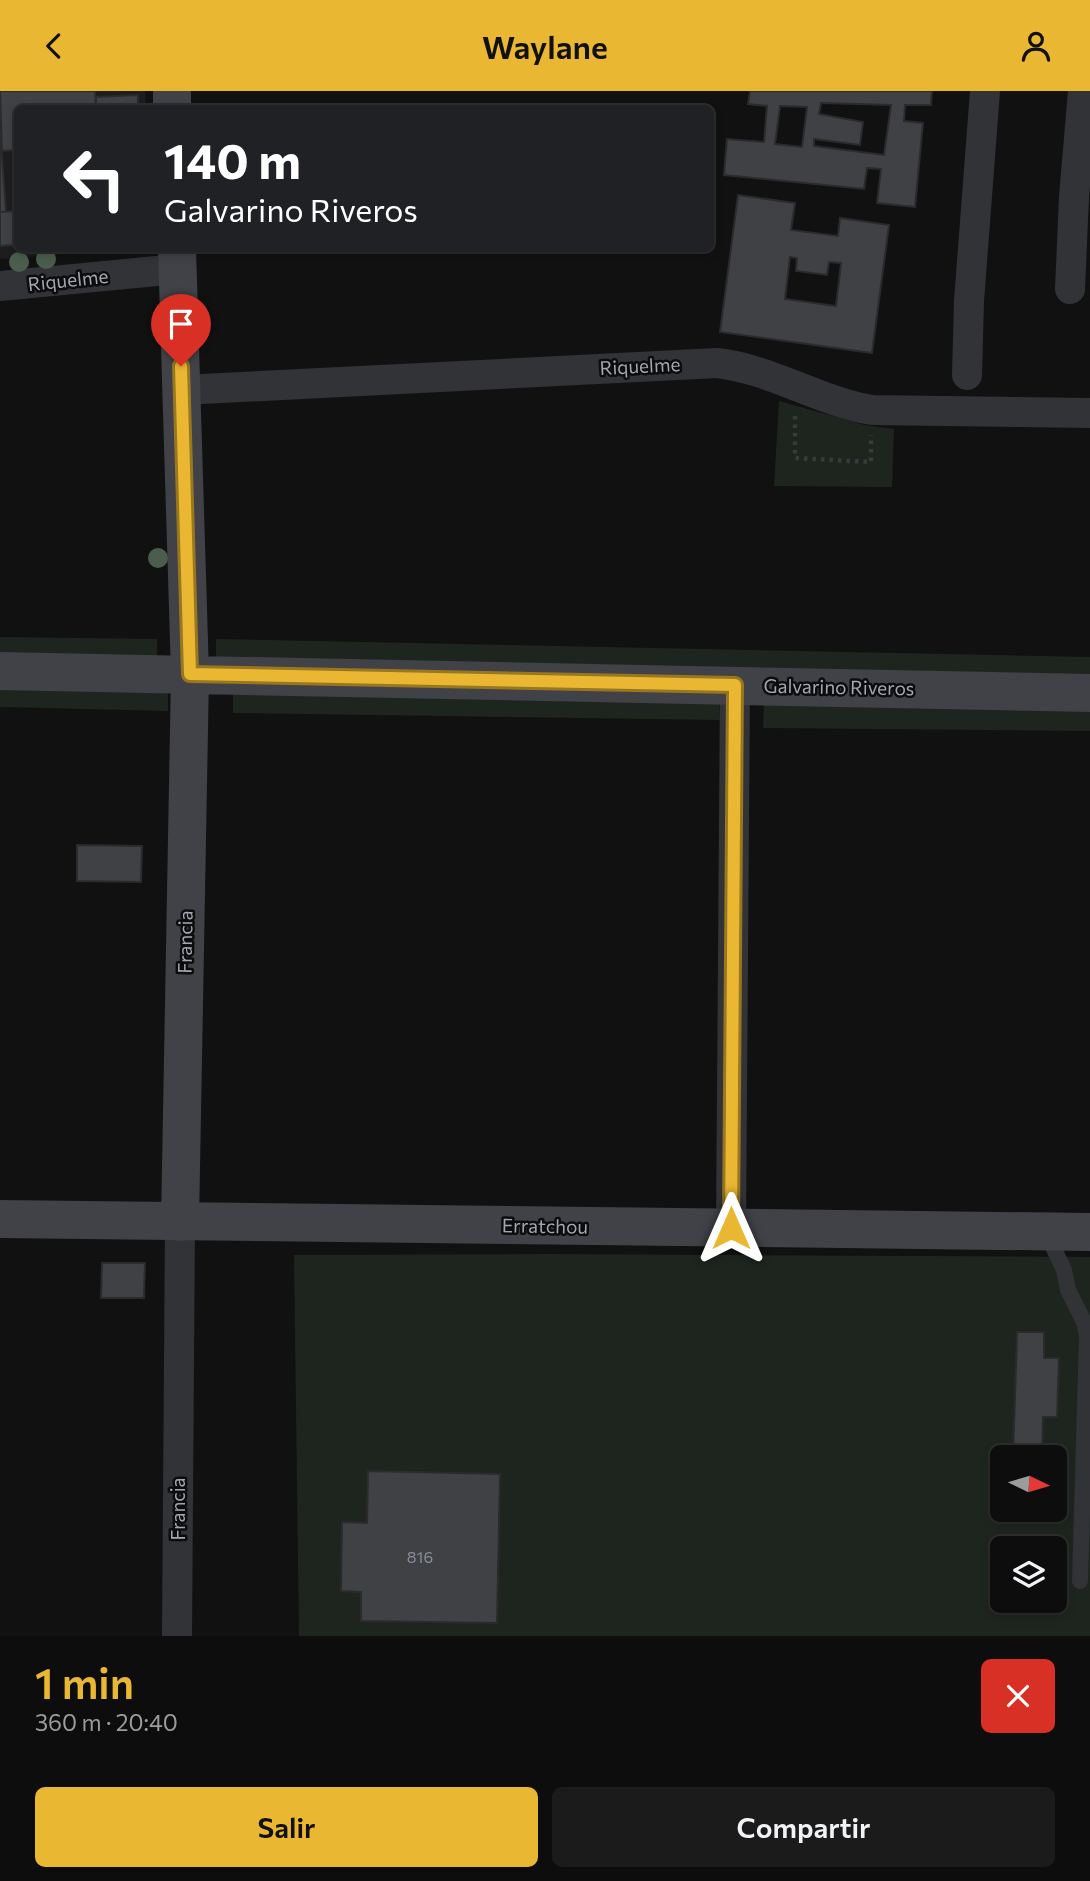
<!DOCTYPE html>
<html lang="es">
<meta charset="utf-8">
<style>
:root{--surface:#0d0d0e;--page:#1b1b1c;--text:#f1f3f6;--muted:#9a9c9e;--line:#2d2d2e;--accent:#eab732}
body{margin:0;font-family:Commissioner,sans-serif;background:var(--page);color:var(--text);height:100vh;display:flex;flex-direction:column;font-size:26px;white-space:nowrap}
*{box-sizing:border-box;margin:0}
p{font-size:23px;color:var(--muted)}
.icon{flex:none;width:38px;height:38px;fill:none;stroke:currentColor;stroke-width:2;stroke-linecap:round;stroke-linejoin:round}
.map{position:relative;height:1545px;overflow:hidden}
.side{display:flex;flex-direction:column;background:var(--surface);flex:1}
.side>*{flex:none}
.hud{position:absolute;left:14px;top:14px;width:700px;height:147px;border-radius:10px;box-shadow:0 4px 10px #0003,0 0 0 2px var(--line);background:#202124;color:#fff;overflow:hidden}
.needle{width:46px;rotate:95deg}
.controls{position:absolute;left:990px;top:1354px;display:grid;gap:14px}
.controls a{display:grid;place-items:center;width:77px;height:77px;border-radius:10px;background:var(--surface);box-shadow:0 4px 10px #0003,0 0 0 2px var(--line);font-size:35px}
.pin{position:absolute;display:grid;place-items:center;width:60px;height:60px;color:#fff;margin:-72px -30px;border-radius:50% 50% 50% 0;rotate:-45deg;box-shadow:0 0 7px #0007}
.pin .icon{rotate:45deg}
.me{position:absolute;width:77px;margin:-38px;rotate:0deg;stroke-linejoin:round;filter:drop-shadow(0 0 5px #0008)}
.turn{display:flex;align-items:center;gap:24px;height:147px;padding:0 35px;font-size:32px}
.turn .icon{width:91px;height:91px;stroke-width:2.5}
.turn b{display:block;font-size:49px;line-height:60px}
.round{display:grid;place-items:center;flex:none;width:74px;height:74px;border-radius:10px;background:var(--page)}
.head{display:flex;align-items:center;justify-content:space-between;height:119px;padding:0 35px}
h1{font-size:42px;font-weight:600;line-height:52px;color:var(--accent)}
.primary-button{display:flex;gap:14px;margin-top:auto;padding:14px 35px}
.primary-button a{flex:1;height:80px;border-radius:10px;background:var(--accent);color:#111;font-size:28px;font-weight:600;line-height:80px;text-align:center}
.primary-button a+a{background:var(--page);color:var(--text)}
header{display:flex;justify-content:space-between;align-items:center;height:91px;padding:0 35px;background:var(--accent);color:#111;font-size:32px;font-weight:600}
.map>svg:first-child{display:block}
.built{fill:#1d1d1f}
.green{fill:#1e251f;fill-rule:evenodd}
.building{fill:#404145;stroke:#2b2b2e;stroke-width:2;fill-rule:evenodd}
.lines{fill:none;stroke-linecap:round;stroke-linejoin:round}
.path{stroke:#383a3e;stroke-width:4.5;stroke-dasharray:3.5 5;stroke-linecap:butt}
.lane{stroke:#323337;stroke-width:16}
.street{stroke:#323337;stroke-width:30}
.secondary{stroke:#404247;stroke-width:38}
.tree{fill:#4b5e4e}
.route-casing{stroke:#987720;stroke-width:18}
.route{stroke:#eab732;stroke-width:12}
.labels{text-anchor:middle;stroke-width:5;stroke-linejoin:round;paint-order:stroke}
.number-label{font-size:16px;fill:#8a8e98}
.street-label{font-size:19px;fill:#a3a7b3;stroke:#0c0c0d}
</style>
<header><svg class="icon" aria-label="back" viewBox="0 0 24 24"><path d="M15 5l-7 7 7 7"/></svg>Waylane<svg class="icon" aria-label="person" viewBox="0 0 24 24"><circle cx="12" cy="8" r="4"/><path d="M4 21q1-7 8-7t8 7"/></svg></header>
<div class="map">
<svg width="1090" height="1545" viewBox="0 0 1090 1545">
<rect width="100%" height="100%" fill="#111112"/>
<path class="built" d="M0 0H145L146 17 18 18V158H126L0 168Z"/>
<path class="green" d="M779 310 865 334 894 338 892 396 774 395Z
M0 546 157 548V571L0 567Z
M216 548 1090 566V589L216 571Z
M0 595 168 597V620L0 616Z
M233 597 719 607 720 629 233 622Z
M764 610 1090 616V640L763 637Z
M547 1163 1090 1166V1545H299L294 1164ZM1003 1367H1055V1419H1003ZM1003 1458H1055V1510H1003Z"/>
<path class="building" d="M0 0H95L96 18H18V59L2 60Z
M750 0H932L931 14H905L904 30 923 32 915 116 877 112 881 78 867 77 864 98 724 84 727 48 764 51 767 15 748 13ZM821 12 891 14 884 64 814 55V48L860 54 863 31 819 23ZM780 15 807 16 802 56 775 53Z
M138 4V18H96V6Z
M0 39 6 121H0Z
M738 104 795 112 791 139 838 145 840 127 889 134 872 262 720 241ZM790 166 797 167 796 180 827 184 829 171 841 172 836 215 785 208Z
M18 120V154L0 155V121Z
M77 754 142 755 141 791 77 790Z
M102 1172H145L144 1207H101Z
M1017 1241H1044V1267H1059L1057 1326H1043L1042 1367H1013Z
M368 1380 500 1383 497 1532 361 1530V1501L341 1500 342 1431 367 1432Z
M1011 1419H1041V1432H1011Z"/>
<g class="lines">
<path class="path" d="M795 325V367L871 371V344"/>
<path class="lane" d="M1046 1141 1064 1179 1068 1199 1084 1231 1087 1245 1080 1490"/>
<path class="street" d="M0 195 177 178
M1070 198 1074 106 1083 0
M967 284 969 210 985 0
M182 299 717 272C771 278 818 310 872 319L1090 322
M731 1137 735 594
M177 1545 180 1131"/>
<path class="secondary" d="M172 0V18
M177 158 190 583 180 1131
M0 580 1090 602
M0 1128 1090 1141"/>
</g>
<g class="tree">
<circle cx="46" cy="168" r="10"/>
<circle cx="19" cy="171" r="10"/>
<circle cx="158" cy="467" r="10"/>
</g>
<g class="lines">
<g class="route-casing">
<path id="route" d="M181 275 190 583 735 594 731 1137"/>
</g>
<use href="#route" class="route"/>
</g>
<g class="labels">
<g class="number-label">
<text x="420" y="1472">816</text>
</g>
<g class="street-label">
<text transform="translate(68 189) rotate(-6)" y="7">Riquelme</text>
<text transform="translate(640 275) rotate(-3)" y="7">Riquelme</text>
<text transform="translate(839 596) rotate(1)" y="7">Galvarino Riveros</text>
<text transform="translate(185 851) rotate(-89)" y="7">Francia</text>
<text transform="translate(545 1135) rotate(1)" y="7">Erratchou</text>
<text transform="translate(178 1418) rotate(-90)" y="7">Francia</text>
</g>
</g>
</svg>
<div class="controls">
<a><svg class="needle" viewBox="-14 -14 28 28"><path d="M0-13l5 13h-10z" fill="#e53935"/><path d="M0 13l5-13h-10z" fill="#9a9c9e"/></svg></a>
<a><svg class="icon" aria-label="layers" viewBox="0 0 24 24"><path d="M12 4l9 5-9 5-9-5zM3 14l9 5 9-5"/></svg></a>
</div>
<div class="pin" style="left:181px;top:275px;background:#d93025"><svg class="icon" aria-label="arrive" viewBox="0 0 24 24"><path d="M6 21V4h12l-3 4 3 4H6"/></svg></div>
<svg class="me" style="left:731px;top:1137px" viewBox="-20 -20 40 40"><path d="M0-17L14 15 0 8-14 15z" fill="#eab732" stroke="#fff" stroke-width="4"/></svg>
<div class="hud">
<div class="turn"><svg class="icon" aria-label="left" viewBox="0 0 24 24"><path d="M17 20v-9H6M10 6l-5 5 5 5"/></svg><div><b>140 m</b>Galvarino Riveros</div></div>
</div>
</div>
<section class="side">
<div class="head"><div><h1>1 min</h1><p>360 m · 20:40</p></div><a class="round" style="background:#d93025;color:#fff"><svg class="icon" aria-label="close" viewBox="0 0 24 24"><path d="M6 6l12 12M18 6L6 18"/></svg></a></div>
<div class="primary-button"><a>Salir</a><a>Compartir</a></div>
</section>
